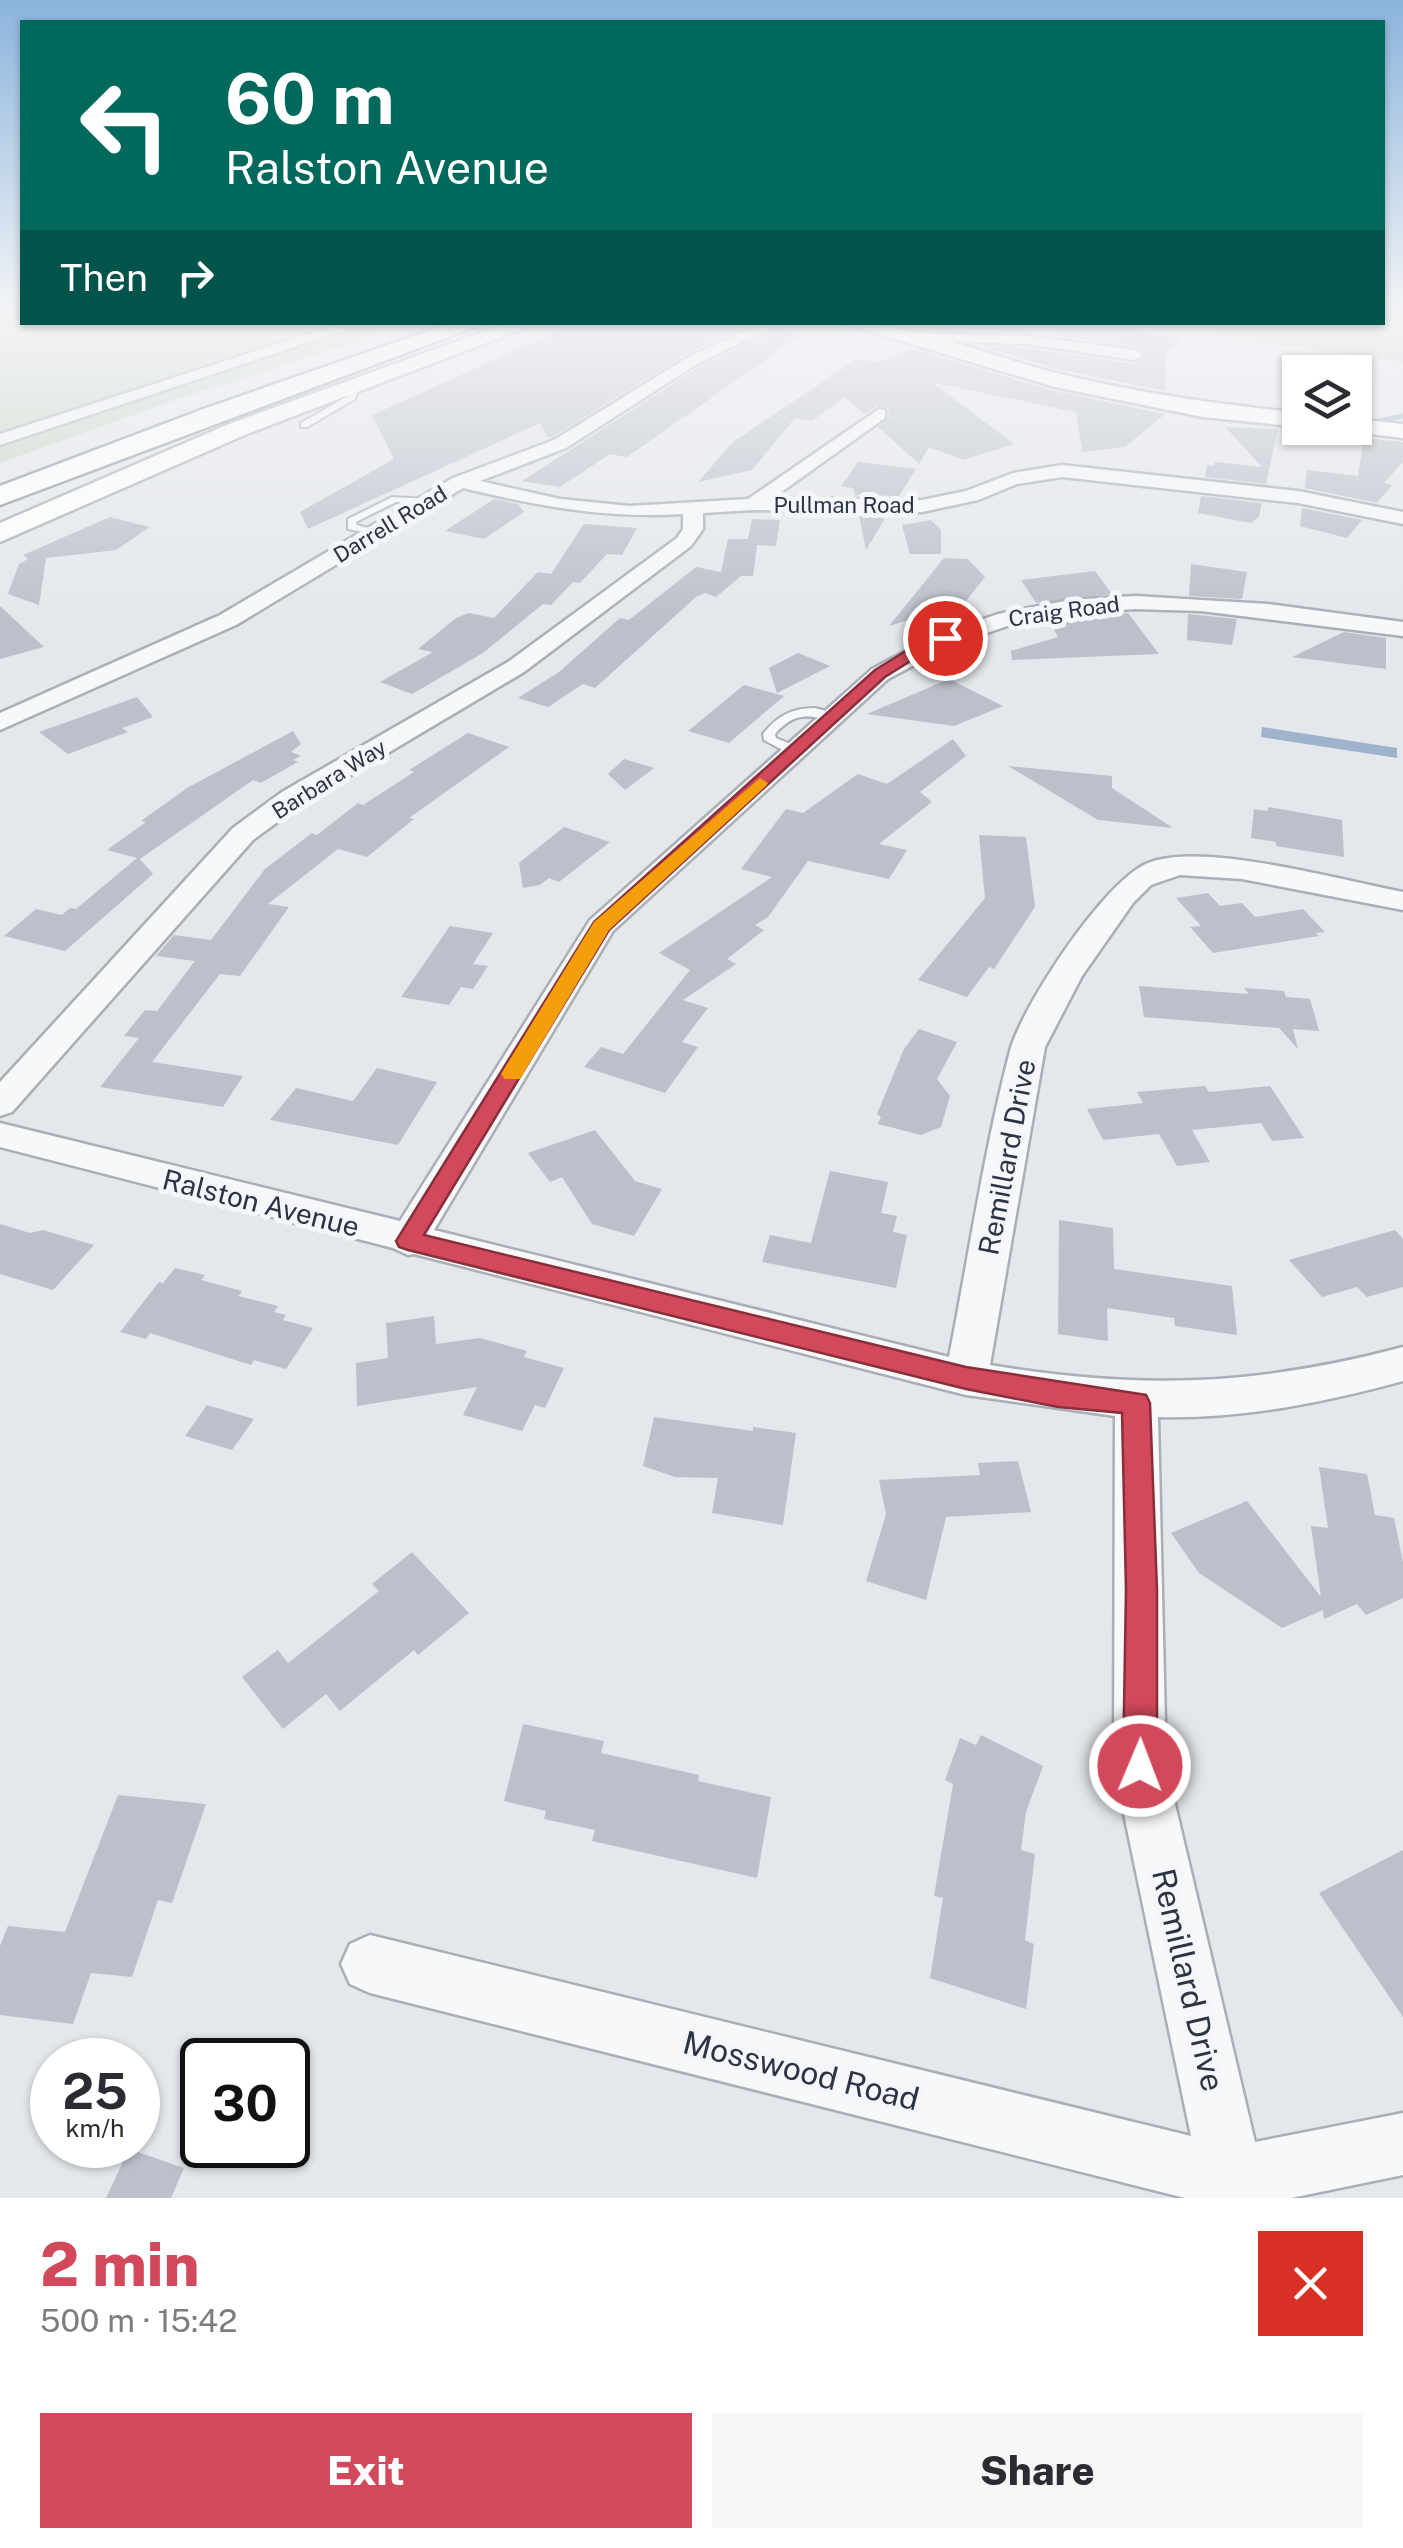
<!DOCTYPE html>
<meta charset="utf-8">
<style>
:root{--surface:#fff;--page:#f7f7f7;--text:#2b2b33;--muted:#7c7c81;--accent:#d1495b}
body{margin:0;font-family:"Public Sans",sans-serif;background:var(--page);color:var(--text);height:100vh;display:flex;flex-direction:column;font-size:38px;white-space:nowrap}
*{box-sizing:border-box;margin:0}
p{font-size:32px;color:var(--muted)}
.icon{flex:none;width:55px;height:55px;fill:none;stroke:currentColor;stroke-width:2;stroke-linecap:round;stroke-linejoin:round}
.map{position:relative;height:2198px;overflow:hidden}
.drawer{display:flex;flex-direction:column;background:var(--surface);flex:1}
.drawer>*{flex:none}
.banner{position:absolute;left:20px;top:20px;width:1365px;height:305px;border-radius:0px;box-shadow:0 2px 8px #0004;background:#00695c;color:#fff;overflow:hidden}
.fabs{position:absolute;left:1282px;top:355px;display:grid;gap:20px}
.fabs a{display:grid;place-items:center;width:90px;height:90px;border-radius:0px;background:var(--surface);box-shadow:0 2px 8px #0004;font-size:50px}
.speed{position:absolute;left:30px;top:2038px;display:flex;gap:20px;font-size:50px;font-weight:700;text-align:center}
.speed>*{display:grid;place-content:center;width:130px;height:130px;border-radius:50%;background:var(--surface);box-shadow:0 2px 8px #0004;line-height:1}
.speed small{font-size:25px;font-weight:400}
.speed .limit{border:5px solid #111;border-radius:15px;background:#fff;color:#111}
.pin{position:absolute;display:grid;place-items:center;width:85px;height:85px;color:#fff;margin:-42px;border:5px solid #fff;border-radius:50%;box-shadow:0 2px 10px #0007}
.me{position:absolute;width:110px;margin:-55px;rotate:1deg;stroke-linejoin:round;filter:drop-shadow(0 0 8px #0008)}
.turn{display:flex;align-items:center;gap:35px;height:210px;padding:0 40px;font-size:45px}
.turn .icon{width:130px;height:130px;stroke-width:2.5}
.turn b{display:block;font-size:70px;line-height:85px}
.then{display:flex;align-items:center;height:95px;padding:0 40px;background:#0003;gap:20px;font-size:38px}
.round{display:grid;place-items:center;flex:none;width:105px;height:105px;border-radius:0px;background:var(--page)}
.headline{display:flex;align-items:center;justify-content:space-between;height:170px;padding:0 40px}
h1{font-size:60px;font-weight:800;line-height:75px;color:var(--accent)}
.action{display:flex;gap:20px;margin-top:auto;padding:20px 40px}
.action a{flex:1;height:115px;border-radius:0px;background:var(--accent);color:#fff;font-size:40px;font-weight:800;line-height:115px;text-align:center}
.action a+a{background:var(--page);color:var(--text)}
.map>svg:first-child{display:block}
.green{fill:#c9d6c5}
.water{fill:#9fb4cc}
.lines{fill:none;stroke-linecap:round;stroke-linejoin:round}
.stream{stroke:#9fb4cc;stroke-width:5}
.building{fill:#bbc0ca}
.lane-casing{stroke:#a9aeb7;stroke-width:4}
.street-casing{stroke:#a9aeb7;stroke-width:5}
.secondary-casing{stroke:#a9aeb7;stroke-width:5}
.highway-casing{stroke:#8b94a3;stroke-width:5}
.lane{fill:#f7f8fa;fill-rule:evenodd}
.street{fill:#f7f8fa;fill-rule:evenodd}
.secondary{fill:#fff;fill-rule:evenodd}
.highway{fill:#fff;fill-rule:evenodd}
.route{fill:#d1495b;stroke:#882f3b;stroke-width:2.5}
.slow{fill:#f59e0b}
.labels{text-anchor:middle;stroke-width:10;stroke-linejoin:round;paint-order:stroke}
.far-street-label{font-size:22px;fill:#2b3445;stroke:#f4f6f9}
.street-label{font-size:28px;fill:#2b3445;stroke:#f4f6f9}
.near-street-label{font-size:32px;fill:#2b3445;stroke:#f4f6f9}
</style>
<div class="map">
<svg width="1403" height="2198" viewBox="0 0 1403 2198">
<rect width="100%" height="100%" fill="#e4e7ec"/>
<path class="green" d="M0 314H22V322L415 323 172 401 0 463Z
M1383 314H1403V362L1127 323 1382 322Z"/>
<path class="water" d="M1262 727 1397 748V758L1261 737Z"/>
<g class="lines">
<path class="stream" d="M1378 421 1403 416"/>
</g>
<path class="building" d="M610 322 750 324 685 355 552 437 548 438 540 423 308 529 300 512 394 459 372 415 570 326 610 330Z
M938 322H1020L1031 333 930 330Z
M1076 322 1181 338 1166 355 1165 391 1057 369 979 346 1028 348 1134 364 1147 356 1135 346 1050 335Z
M777 330 802 334 627 457 610 454 560 487 522 481 699 367Z
M910 348 1054 391 1165 414 1125 447 1082 452 1076 412 931 382 1014 444 963 460 929 447 919 464 878 427 889 418 888 408 877 406 864 414 845 397 812 421 795 418 752 470 698 482 734 441 857 359 878 362 903 354Z
M1225 427 1278 429 1266 484 1205 477 1207 465 1214 466 1215 462 1262 467Z
M1364 438 1403 442V462L1384 483 1392 485 1377 503 1305 488 1307 470 1358 476Z
M858 462 916 469 899 496 855 495 853 488 841 486Z
M1201 496 1262 503 1259 517 1251 523 1198 513Z
M494 499 518 504 524 512 484 539 445 531Z
M1302 508 1362 520 1347 538 1300 526Z
M859 515H887L866 550Z
M110 517 150 527 116 550 46 558 39 605 8 594 19 564 28 559 23 555Z
M752 519 780 520 776 546 757 545 753 576H741L716 597 705 593 696 597 595 688 583 684 548 707 518 698 559 672 620 618 629 620 696 567 721 572 728 539H748Z
M931 520 941 530V554H910L902 525Z
M584 524 637 528 622 555 607 554 580 583 573 582 551 605 543 604 483 653 412 694 380 682 433 652 418 649 456 618 469 613 494 618 538 572 551 574Z
M944 558 968 559 985 577 962 606 941 602 932 613 889 626Z
M1191 564 1247 572 1242 599 1189 596Z
M1095 571 1112 594 1036 603 1021 580Z
M0 606 44 647 0 659Z
M1128 613 1159 654 1012 660 1011 651 1058 637 1054 630 1068 626 1048 621Z
M1188 614 1237 619 1232 645 1187 640Z
M1344 632 1386 638V669L1292 657Z
M798 653 830 666 777 693 769 668Z
M949 679 1003 706 954 726 867 714Z
M744 685 784 696 729 743 688 731Z
M137 697 153 717 122 728 128 732 68 754 39 732Z
M293 731 301 744 291 752 301 756 293 760 298 762 261 783 253 780 140 859 153 874 65 951 4 936 36 909 62 915 70 908 76 909 137 858 107 850 146 822 141 821 187 788Z
M468 733 509 747 409 818 414 819 367 857 338 849 268 904 289 907 240 976 220 974 152 1062 243 1076 223 1107 100 1087 139 1038 124 1036 145 1010 157 1011 195 961 156 956 174 935 211 940 265 869 312 833 317 835 358 803 363 805 414 772 409 770Z
M953 739 966 756 920 792 932 802 879 844 907 850 889 879 808 861 768 917 755 925 764 930 727 959 736 964 683 1000 708 1008 682 1042 698 1047 665 1093 584 1067 601 1047 623 1054 690 970 659 953 772 877 741 869 786 809 803 813 858 774 887 784Z
M624 759 654 768 625 790 608 774Z
M1008 766 1112 776V788L1173 828 1098 820Z
M1268 807 1342 820 1344 857 1276 846V842L1251 838 1254 809 1268 811Z
M564 827 610 842 559 882 549 878 540 885 523 888 519 863Z
M979 835 1026 837 1035 907 994 969 989 967 967 997 918 980 985 898Z
M1208 893 1220 906 1242 903 1255 917 1303 909 1325 932 1316 933 1319 936 1213 953 1190 927 1201 926 1176 898Z
M450 926 493 933 473 964 488 966 473 989 461 987 449 1005 401 997Z
M1139 986 1249 994 1244 988 1284 991 1286 997 1310 999 1319 1031 1293 1029 1298 1049 1279 1028 1144 1017Z
M919 1029 957 1042 937 1079 950 1096 941 1127 921 1135 878 1124 881 1117 877 1114 904 1049Z
M377 1068 437 1082 398 1145 270 1120 296 1088 353 1101Z
M1205 1086 1209 1092 1270 1086 1304 1138 1272 1141 1261 1123 1192 1130 1210 1162 1177 1166 1159 1134 1103 1140 1087 1109 1143 1103 1137 1092Z
M595 1130 635 1181 662 1189 634 1236 592 1224 562 1177 550 1182 528 1153Z
M830 1171 888 1182 881 1213 897 1216 893 1232 907 1235 896 1288 762 1262 770 1235 811 1243Z
M1059 1220 1113 1228 1114 1269 1232 1286 1237 1335 1175 1326 1174 1318 1107 1308 1108 1341 1058 1334Z
M0 1224 30 1233 43 1230 94 1245 53 1290 0 1274Z
M1395 1230 1403 1239V1287L1367 1297 1357 1287 1322 1297 1289 1260Z
M175 1268 205 1275 201 1280 242 1291 238 1296 278 1306 274 1312 286 1315 283 1320 313 1328 286 1369 254 1360 251 1365 150 1333 146 1339 120 1332 159 1282 163 1283Z
M434 1316 436 1344 480 1338 527 1351 524 1357 564 1368 545 1408 535 1405 522 1431 463 1415 477 1387 357 1406 356 1363 388 1358 386 1323Z
M207 1405 254 1419 232 1450 185 1436Z
M654 1417 753 1431V1427L796 1433 783 1525 712 1513 718 1478 675 1477 643 1466Z
M1018 1461 1031 1512 946 1517 926 1600 866 1581 886 1514 879 1480 980 1475 978 1463Z
M1319 1467 1367 1474 1375 1515 1394 1518 1403 1562V1598L1366 1615 1357 1604 1324 1619 1323 1610 1282 1628 1199 1573 1171 1533 1247 1501 1321 1597 1311 1526 1328 1528Z
M412 1552 469 1613 418 1655 414 1650 340 1711 326 1694 283 1729 242 1677 278 1650 288 1663 379 1591 372 1584Z
M523 1724 604 1741 601 1753 699 1775 698 1781 771 1797 757 1878 592 1841 595 1830 544 1819 546 1811 504 1801Z
M981 1735 1043 1766 1026 1812 1021 1850 1035 1854 1025 1940 1034 1944 1026 2009 930 1978 943 1898 934 1896 953 1784 945 1780 960 1738 976 1745Z
M118 1795 206 1804 172 1903 158 1900 132 1977 91 1973 73 2024 0 2015V1946L8 1926 65 1932Z
M1403 1850V2017L1319 1893Z
M129 2149 184 2168 171 2198H106Z"/>
<g class="lines">
<g class="lane-casing">
<path id="lane" d="M348 385 358 391 355 399 307 427H301V423L348 396 350 392 344 387Z
M392 497 428 499 433 502 428 505 396 502 356 522 357 525 379 531V535L348 529V519Z
M815 708 841 715C816 726 804 702 775 734L776 738 800 748V754H790L764 740 763 734C777 716 792 708 815 708Z"/>
</g>
<g class="street-casing">
<path id="street" d="M345 322H369L0 445V434Z
M764 322H784L697 364 566 448 480 481 560 499 630 506 748 499 879 409 885 410V418L773 498 922 500 966 491 1013 473 1062 465 1298 491 1403 512V524L1298 503 1062 477 1017 484 978 500 922 512 753 510 703 513V529L691 546 524 672 302 804 253 840 12 1112 0 1116V1082L233 828 282 792 508 662 677 538 683 529V514C606 519 538 506 463 488L236 625 0 730V713L220 615 453 478 554 440 687 358Z
M910 333 1028 336 1135 350 1143 355 1135 360 1028 344 905 340 903 337Z
M1135 596 1268 604 1403 622V636L1201 611 1135 609 1070 613 1010 625 950 646 888 679 613 931 434 1230 949 1357C969 1255 984 1150 1010 1051 1022 1006 1105 880 1148 863 1203 841 1343 881 1403 892V910L1242 879 1180 875 1151 885 1133 903 1082 976 1045 1047 990 1365C1139 1390 1256 1386 1403 1347V1381C1322 1403 1242 1419 1158 1417L1166 1766 1255 2142 1403 2113V2175L1291 2198H1185L370 1993 350 1984 341 1964 350 1944 370 1935 1191 2136 1114 1766 1115 1416 966 1395 414 1254 408 1255 393 1248 0 1147V1123L400 1221 590 920 872 669 934 636 998 614 1070 600Z"/>
</g>
<g class="secondary-casing">
<path id="secondary" d="M510 322H541L247 434 0 542V523L229 424Z
M838 322C912 322 985 355 1056 373 1136 393 1218 404 1300 413V427L1203 417 1055 387Z
M1355 419 1403 424V438L1346 431 1344 428H1355Z"/>
</g>
<g class="highway-casing">
<path id="highway" d="M454 322H488L0 505V486L206 408Z"/>
</g>
<use href="#lane" class="lane"/>
<use href="#street" class="street"/>
<use href="#secondary" class="secondary"/>
<use href="#highway" class="highway"/>
</g>
<linearGradient id="sky" x2="0" y2="1"><stop stop-color="#8bb4dd"/><stop offset="0.5" stop-color="#f3f4f6"/><stop offset="1" stop-color="#f3f4f6" stop-opacity="0"/></linearGradient>
<rect width="1403" height="622" fill="url(#sky)"/>
<path class="route" d="M945 634 953 638 950 641 925 652 885 677 609 930 424 1235 966 1367 1146 1395 1150 1403 1157 1590V1766L1152 1779 1140 1784 1128 1779 1123 1766 1126 1590 1122 1413 1058 1407 966 1389 408 1250 399 1247 396 1241 594 922 875 670 914 646Z"/>
<path class="slow" d="M760 778 768 783 766 786 609 930 520 1079H505L501 1074 594 922Z"/>
<g class="labels">
<g class="far-street-label">
<text x="844" y="513">Pullman Road</text>
<text transform="translate(390 524) rotate(-31)" y="8">Darrell Road</text>
<text transform="translate(1064 611) rotate(-8)" y="8">Craig Road</text>
<text transform="translate(329 779) rotate(-32)" y="8">Barbara Way</text>
</g>
<g class="street-label">
<text transform="translate(1007 1157) rotate(-79)" y="10">Remillard Drive</text>
<text transform="translate(261 1203) rotate(14)" y="10">Ralston Avenue</text>
</g>
<g class="near-street-label">
<text transform="translate(1188 1980) rotate(77)" y="11">Remillard Drive</text>
<text transform="translate(801 2071) rotate(14)" y="11">Mosswood Road</text>
</g>
</g>
</svg>
<div class="fabs">
<a><svg class="icon" aria-label="layers" viewBox="0 0 24 24"><path d="M12 4l9 5-9 5-9-5zM3 14l9 5 9-5"/></svg></a>
</div>
<div class="speed"><div>25<small>km/h</small></div><div class="limit">30</div></div>
<div class="pin" style="left:945px;top:638px;background:#d93025"><svg class="icon" aria-label="arrive" viewBox="0 0 24 24"><path d="M6 21V4h12l-3 4 3 4H6"/></svg></div>
<svg class="me" style="left:1140px;top:1766px" viewBox="-20 -20 40 40"><circle r="17" fill="#d1495b" stroke="#fff" stroke-width="3"/><path d="M0-11L8 9 0 5-8 9z" fill="#fff"/></svg>
<div class="banner">
<div class="turn"><svg class="icon" aria-label="left" viewBox="0 0 24 24"><path d="M17 20v-9H6M10 6l-5 5 5 5"/></svg><div><b>60 m</b>Ralston Avenue</div></div>
<div class="then">Then<svg class="icon" aria-label="right" viewBox="0 0 24 24"><path d="M7 20v-9h11M14 6l5 5-5 5"/></svg></div>
</div>
</div>
<section class="drawer">
<div class="headline"><div><h1>2 min</h1><p>500 m · 15:42</p></div><a class="round" style="background:#d93025;color:#fff"><svg class="icon" aria-label="close" viewBox="0 0 24 24"><path d="M6 6l12 12M18 6L6 18"/></svg></a></div>
<div class="action"><a>Exit</a><a>Share</a></div>
</section>
